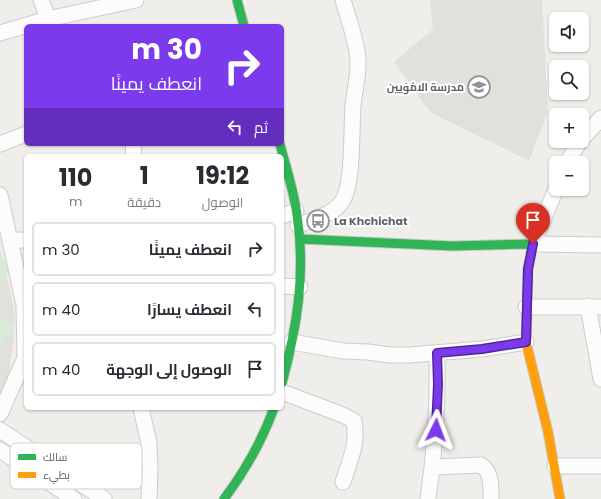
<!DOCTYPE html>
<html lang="ar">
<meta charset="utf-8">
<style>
:root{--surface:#fff;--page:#f7f7f7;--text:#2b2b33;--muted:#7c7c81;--line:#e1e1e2}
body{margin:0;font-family:Poppins,Cairo,sans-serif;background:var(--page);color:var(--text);direction:rtl;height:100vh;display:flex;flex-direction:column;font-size:15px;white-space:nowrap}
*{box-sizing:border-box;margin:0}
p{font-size:13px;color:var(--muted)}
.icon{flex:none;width:22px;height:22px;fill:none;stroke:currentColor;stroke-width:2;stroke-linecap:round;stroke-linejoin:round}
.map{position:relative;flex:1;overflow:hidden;direction:ltr}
.sheet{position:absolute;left:24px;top:154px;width:260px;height:256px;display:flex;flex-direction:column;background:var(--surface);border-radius:6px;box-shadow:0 1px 3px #0004;direction:rtl}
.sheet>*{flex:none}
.guide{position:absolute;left:24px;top:24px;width:260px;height:122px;border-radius:6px;box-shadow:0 1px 3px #0004;direction:rtl;background:#7c3aed;color:#fff;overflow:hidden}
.fabs{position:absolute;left:549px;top:12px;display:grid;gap:8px}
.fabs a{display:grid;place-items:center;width:40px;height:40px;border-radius:6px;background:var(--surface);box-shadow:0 1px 3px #0004;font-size:20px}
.pin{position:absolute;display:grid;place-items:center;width:34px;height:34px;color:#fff;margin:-41px -17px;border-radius:50% 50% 50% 0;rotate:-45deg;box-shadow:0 0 4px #0007}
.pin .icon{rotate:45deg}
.me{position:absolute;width:44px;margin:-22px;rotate:3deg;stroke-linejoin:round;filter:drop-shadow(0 0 3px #0008)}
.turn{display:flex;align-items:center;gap:14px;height:84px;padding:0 16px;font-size:18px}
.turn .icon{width:52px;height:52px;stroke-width:2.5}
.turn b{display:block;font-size:28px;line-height:34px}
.then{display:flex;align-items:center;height:38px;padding:0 16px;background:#0003;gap:8px;font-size:15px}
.eta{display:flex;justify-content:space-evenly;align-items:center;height:68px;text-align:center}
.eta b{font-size:24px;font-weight:700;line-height:28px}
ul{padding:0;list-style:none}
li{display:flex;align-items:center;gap:12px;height:54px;margin:0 8px 6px;padding:0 8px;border:2px solid var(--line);border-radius:6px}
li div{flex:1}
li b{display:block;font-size:15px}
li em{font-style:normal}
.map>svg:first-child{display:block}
.education{fill:#e2e0da}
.green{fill:#d8ebd6}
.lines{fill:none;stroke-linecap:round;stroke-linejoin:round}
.street-casing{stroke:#cbcccc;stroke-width:17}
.fast-casing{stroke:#cacacb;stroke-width:11}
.slow-casing{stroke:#cacacb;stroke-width:11}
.street{stroke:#fdfcfc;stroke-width:15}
.fast{stroke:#30b455;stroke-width:9}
.slow{stroke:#ff9f0a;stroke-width:9}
.route-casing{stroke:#51269a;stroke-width:10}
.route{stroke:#7c3aed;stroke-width:7}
.labels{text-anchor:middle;stroke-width:4;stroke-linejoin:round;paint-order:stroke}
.poi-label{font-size:11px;font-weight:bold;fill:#5f6368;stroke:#fff;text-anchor:end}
.key{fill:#fff;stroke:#cfd0d2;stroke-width:1}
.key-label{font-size:11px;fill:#5f6368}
</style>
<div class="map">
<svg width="601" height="499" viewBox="0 0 601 499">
<rect width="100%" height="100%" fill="#efeeea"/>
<path class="education" d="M430 0H542L548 111 529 161 430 112 394 62 433 29Z
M0 249 15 312 13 345 8 380 0 395Z"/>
<path class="green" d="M0 256 13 266 0 284Z
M0 316 15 327 0 346Z"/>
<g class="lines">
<g class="street-casing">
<path id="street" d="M41 0 48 19
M0 33 48 19 136 0
M582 139 601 118
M0 144 26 134
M133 144 134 156
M567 163 580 141
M556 189 533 244 601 245
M0 195 24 305 25 358 0 414
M282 216 296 211
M298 225C312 220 332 215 341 203 354 187 351 129 353 107 354 93 358 79 358 65 359 47 348 18 343 0
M10 240H26
M282 286 300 287
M588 306 601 379
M526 307H601
M292 342 343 351 368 352 390 355H409L482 349 526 342
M282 392 343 415 354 421C358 445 350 460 343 482
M141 408 149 443 150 468 149 499
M0 430 104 499
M0 450 74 499
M555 466H601
M433 467 481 465C492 472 491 487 491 499
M428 499C435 451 438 402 437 353"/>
</g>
<g class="fast-casing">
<path id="fast" d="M237 0 244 26
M280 144C286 168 294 191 297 215 306 272 297 328 282 383
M300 239 452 246 533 244 528 269 527 312
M224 499C245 471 262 441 274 408"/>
</g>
<g class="slow-casing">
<path id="slow" d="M527 312 526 342 548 432 560 499"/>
</g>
<use href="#street" class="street"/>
<use href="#fast" class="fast"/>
<use href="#slow" class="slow"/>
</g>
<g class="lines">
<g class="route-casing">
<path id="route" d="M436 430 438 384 437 353 482 349 526 342 528 269 533 244"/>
</g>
<use href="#route" class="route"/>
</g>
<defs>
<g id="school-ring" transform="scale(1.15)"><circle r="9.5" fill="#fff" stroke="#919496" stroke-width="1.5"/><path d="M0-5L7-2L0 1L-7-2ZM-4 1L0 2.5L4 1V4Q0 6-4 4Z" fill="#919496"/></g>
<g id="bus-ring" transform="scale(1.15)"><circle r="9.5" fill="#fff" stroke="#919496" stroke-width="1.5"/><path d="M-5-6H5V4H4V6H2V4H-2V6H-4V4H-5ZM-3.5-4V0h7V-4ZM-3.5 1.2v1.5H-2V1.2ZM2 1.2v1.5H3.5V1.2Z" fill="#919496"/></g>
</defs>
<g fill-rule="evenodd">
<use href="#school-ring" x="479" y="87"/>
<use href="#bus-ring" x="318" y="221"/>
</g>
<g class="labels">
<g class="poi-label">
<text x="464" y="91">مدرسة الامُوَيين</text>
<text x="334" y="225" text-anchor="start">La Khchichat</text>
</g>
</g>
<rect x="10" y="443" width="132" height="46" rx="6" class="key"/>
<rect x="18" y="454" width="18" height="6" fill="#30b455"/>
<rect x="18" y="472" width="18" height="6" fill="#ff9f0a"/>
<g class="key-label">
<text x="43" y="461">سالك</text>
<text x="43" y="479">بطيء</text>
</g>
</svg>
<div class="fabs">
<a><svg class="icon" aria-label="sound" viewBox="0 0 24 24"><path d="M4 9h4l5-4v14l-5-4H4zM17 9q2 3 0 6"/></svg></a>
<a><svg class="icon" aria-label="search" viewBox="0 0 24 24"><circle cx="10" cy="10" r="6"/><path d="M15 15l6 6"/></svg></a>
<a>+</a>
<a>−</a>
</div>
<div class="pin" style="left:533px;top:244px;background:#d93025"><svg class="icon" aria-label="arrive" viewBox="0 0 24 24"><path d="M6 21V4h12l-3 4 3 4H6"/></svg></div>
<svg class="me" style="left:436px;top:430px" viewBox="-20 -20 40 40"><path d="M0-17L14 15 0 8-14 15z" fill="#7c3aed" stroke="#fff" stroke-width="4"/></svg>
<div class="guide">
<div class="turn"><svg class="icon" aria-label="right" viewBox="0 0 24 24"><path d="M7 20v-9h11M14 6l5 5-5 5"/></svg><div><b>30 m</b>انعطف يمينًا</div></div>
<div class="then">ثم<svg class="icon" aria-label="left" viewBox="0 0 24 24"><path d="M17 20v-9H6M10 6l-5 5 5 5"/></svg></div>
</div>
<section class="sheet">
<div class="eta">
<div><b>19:12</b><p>الوصول</p></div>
<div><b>1</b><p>دقيقة</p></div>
<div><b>110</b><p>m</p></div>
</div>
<ul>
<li><svg class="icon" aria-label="right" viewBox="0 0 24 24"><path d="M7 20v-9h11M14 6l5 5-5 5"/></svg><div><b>انعطف يمينًا</b></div><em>30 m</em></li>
<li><svg class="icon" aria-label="left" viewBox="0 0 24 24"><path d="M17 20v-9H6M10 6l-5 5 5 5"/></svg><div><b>انعطف يسارًا</b></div><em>40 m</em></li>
<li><svg class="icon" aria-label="arrive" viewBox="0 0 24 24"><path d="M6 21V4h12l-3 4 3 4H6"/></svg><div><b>الوصول إلى الوجهة</b></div><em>40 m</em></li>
</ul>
</section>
</div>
